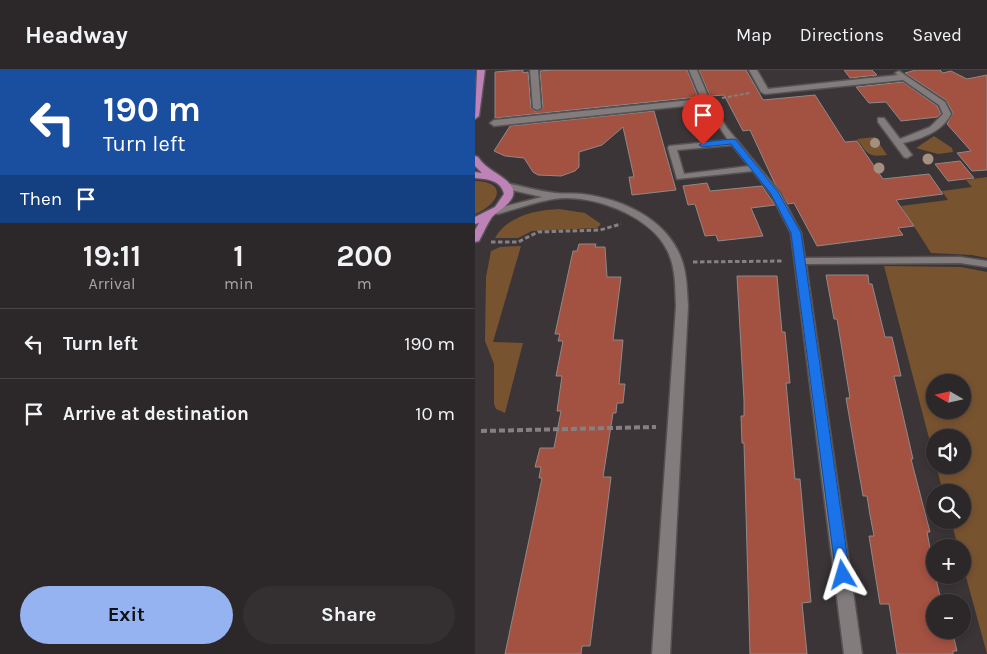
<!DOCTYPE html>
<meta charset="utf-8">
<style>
:root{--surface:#2c2829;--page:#343031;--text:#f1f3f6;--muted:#a6a6a8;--line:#484446;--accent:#95b2f1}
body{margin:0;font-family:Karla,sans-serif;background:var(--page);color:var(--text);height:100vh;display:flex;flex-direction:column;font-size:19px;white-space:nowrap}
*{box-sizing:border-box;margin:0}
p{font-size:16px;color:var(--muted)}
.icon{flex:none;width:28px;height:28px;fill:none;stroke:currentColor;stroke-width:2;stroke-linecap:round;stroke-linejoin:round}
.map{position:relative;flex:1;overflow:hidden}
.details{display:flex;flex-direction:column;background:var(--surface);width:475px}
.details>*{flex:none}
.hud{background:#1a4fa0;color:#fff;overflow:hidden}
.needle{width:32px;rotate:279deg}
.controls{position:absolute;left:451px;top:304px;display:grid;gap:10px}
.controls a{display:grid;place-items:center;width:45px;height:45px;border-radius:50%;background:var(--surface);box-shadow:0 2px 8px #0003,0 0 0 1px var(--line);font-size:25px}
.pin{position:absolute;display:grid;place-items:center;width:42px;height:42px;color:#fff;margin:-51px -21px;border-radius:50% 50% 50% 0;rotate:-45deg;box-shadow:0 0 5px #0007}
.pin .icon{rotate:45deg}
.me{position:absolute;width:55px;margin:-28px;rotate:353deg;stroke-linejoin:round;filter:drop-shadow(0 0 4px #0008)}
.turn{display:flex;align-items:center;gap:18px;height:105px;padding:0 20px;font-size:22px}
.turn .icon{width:65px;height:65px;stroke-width:2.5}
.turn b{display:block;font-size:35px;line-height:42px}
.then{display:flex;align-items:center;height:48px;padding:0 20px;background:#0003;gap:10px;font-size:19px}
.eta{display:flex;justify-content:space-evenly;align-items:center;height:85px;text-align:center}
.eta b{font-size:30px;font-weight:700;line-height:35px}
.cta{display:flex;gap:10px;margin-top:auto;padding:10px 20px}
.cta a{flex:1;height:58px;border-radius:30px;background:var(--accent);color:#111;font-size:20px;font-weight:700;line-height:58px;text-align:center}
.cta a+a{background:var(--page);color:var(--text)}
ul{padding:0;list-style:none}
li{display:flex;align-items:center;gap:15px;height:70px;padding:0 20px;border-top:1px solid var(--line)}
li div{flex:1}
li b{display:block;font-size:19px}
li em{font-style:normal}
header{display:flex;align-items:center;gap:30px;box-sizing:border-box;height:70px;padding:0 25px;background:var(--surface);border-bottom:1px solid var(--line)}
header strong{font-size:24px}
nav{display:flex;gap:28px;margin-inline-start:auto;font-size:18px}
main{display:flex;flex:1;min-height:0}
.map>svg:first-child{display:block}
.green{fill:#785330;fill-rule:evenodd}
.building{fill:#a35141;stroke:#908988}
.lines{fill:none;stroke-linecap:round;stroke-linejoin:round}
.minor-casing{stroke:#565253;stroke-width:3}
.major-casing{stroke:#565253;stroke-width:3}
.path-far2{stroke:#858082;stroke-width:2;stroke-dasharray:4 2;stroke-linecap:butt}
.path-far1{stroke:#858082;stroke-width:3;stroke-dasharray:4.5 2.5;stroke-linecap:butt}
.path{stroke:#858082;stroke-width:4;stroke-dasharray:6 3;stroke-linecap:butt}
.minor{fill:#827c7d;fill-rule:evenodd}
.major{fill:#bd83b7;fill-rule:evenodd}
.tree{fill:#a58f7f}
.route{fill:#1a73e8;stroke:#114b97}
</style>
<header>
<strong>Headway</strong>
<nav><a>Map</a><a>Directions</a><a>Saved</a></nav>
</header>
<main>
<section class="details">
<div class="hud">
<div class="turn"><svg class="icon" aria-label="left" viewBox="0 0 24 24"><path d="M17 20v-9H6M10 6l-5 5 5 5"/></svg><div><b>190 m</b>Turn left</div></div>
<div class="then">Then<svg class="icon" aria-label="arrive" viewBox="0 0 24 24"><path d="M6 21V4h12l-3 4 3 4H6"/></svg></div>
</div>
<div class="eta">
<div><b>19:11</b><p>Arrival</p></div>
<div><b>1</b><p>min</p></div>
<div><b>200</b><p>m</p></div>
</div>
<ul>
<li><svg class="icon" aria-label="left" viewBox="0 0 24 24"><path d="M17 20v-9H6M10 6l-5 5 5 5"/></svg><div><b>Turn left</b></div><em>190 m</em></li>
<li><svg class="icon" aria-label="arrive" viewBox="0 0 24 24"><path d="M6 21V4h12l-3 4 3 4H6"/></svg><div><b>Arrive at destination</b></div><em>10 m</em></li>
</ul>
<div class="cta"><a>Exit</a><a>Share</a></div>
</section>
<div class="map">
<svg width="512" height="584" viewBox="0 0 512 584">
<rect width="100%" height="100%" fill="#3b3537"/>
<path class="green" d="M459 66 477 78 478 82 463 84 441 78Z
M400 67 412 85C393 87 393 85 382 69Z
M512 107V188L497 185 456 183 426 136 473 130 467 121 497 117 491 110Z
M0 111C34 112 24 134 0 144Z
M84 139 110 143 126 154 122 158 57 161 43 168H20C32 146 61 140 84 139Z
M46 176 18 272 48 273 30 343 21 339 19 334V294L10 271 11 207 16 181 25 177Z
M409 196 486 197 512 202V584L488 496V478L483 477 476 450H488V422H468L461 395H488V368H460V391ZM460 312H488V340H460Z"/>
<path class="building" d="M46 0H48V3L53 2 56 38 61 42 68 38 65 1 77 0H212L223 27 20 48V2Z
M224 0H271L288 30 340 25 370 72 382 71 408 109 454 104 468 124 421 130 439 156 423 158 428 165 342 176 319 133 313 134 300 114 275 60 268 61 249 25 235 26Z
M369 0H397L402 5 375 8Z
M441 0H465L468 3 476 1 492 9 512 5V100L497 101 482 83 496 81 472 54 478 43 471 30 430 3Z
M428 12 462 36 466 44 462 47 426 51 411 32 394 33 381 17Z
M179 41 201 120 157 125 154 107H159L148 57 127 75 104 82V97L100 101 86 106 63 105 58 102 49 88 30 86 19 81 35 56Z
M485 91 499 108 473 111 460 94Z
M232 113 235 121 287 116 300 135 276 138 288 166 243 171 241 165 230 166 220 134 213 135 208 116Z
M104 174H121L120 177H130L132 207H146L138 270H148L144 314H150L148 333H142L141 343H138L128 407H136L115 576H107L106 584H30L67 408H64L66 397H60L65 378H79L86 341H82L87 306H81L88 271H83L85 264H80L98 181H102Z
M351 205H393L394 214H397L410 267H417L426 306H419L438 389H436L455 462H452L460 505 465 526H469L471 532H460V560H477L482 581H478V584H422L414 534H405L394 466H399L395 445 392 426H388L371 328H375L362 249H359Z
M262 206H302L307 262H310L315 313H311L320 409H325L336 532 327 533 332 584H275L269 373H267L266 346H269V330Z"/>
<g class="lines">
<g class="minor-casing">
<path id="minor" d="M55 0H63L66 38 62 40 58 38Z
M214 0H222L235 31 252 58 305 123 326 163 330 188 485 187 512 191V197L485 193 331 194 387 584H369L316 163 296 124 278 101 202 109 193 78 194 76 253 70 229 34 19 56 15 53 19 50 226 29ZM257 75 274 96 209 104 202 80Z
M274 0H282L293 19 423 5 420 3 424 1 470 32 476 44C467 62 446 69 428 73L437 85 432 88 429 87 403 52V48H409L425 69 455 57 468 44 464 35 428 10 290 24 286 22Z
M31 113C47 116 63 121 80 123 89 124 98 123 107 124 149 129 196 151 208 194 212 207 212 222 213 236L195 584H177L201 236C200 217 201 197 192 180 175 145 115 123 79 129 60 132 41 139 23 144L19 143V139L67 127 28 118 26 116Z"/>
</g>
<g class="major-casing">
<path id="major" d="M2 0H10L4 46 0 49Z
M0 86 3 87C11 99 23 103 32 111 50 128 26 137 17 147 12 154 8 164 4 171L0 172V160L4 153 0 154V147L20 137 29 124C26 110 12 109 0 108V102L7 103 0 96Z"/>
</g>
<path class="path-far2" d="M247 28 275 23"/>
<path class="path-far1" d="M16 172H43L63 162 125 160 146 154
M218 192 309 191"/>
<path class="path" d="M6 361 181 357"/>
<use href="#minor" class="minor"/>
<use href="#major" class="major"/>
</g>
<g class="tree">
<circle cx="400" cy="73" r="5"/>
<circle cx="453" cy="89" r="5.5"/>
<circle cx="404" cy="98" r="5.5"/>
</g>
<path class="route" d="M258 69 261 70 303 122 326 163 375 505 373 510 368 512 363 510 361 505 316 163 296 124 256 74 228 77 224 75 228 72Z"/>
</svg>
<div class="controls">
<a><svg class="needle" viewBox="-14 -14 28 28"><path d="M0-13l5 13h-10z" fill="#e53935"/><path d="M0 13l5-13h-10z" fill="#a6a6a8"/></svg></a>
<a><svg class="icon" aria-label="sound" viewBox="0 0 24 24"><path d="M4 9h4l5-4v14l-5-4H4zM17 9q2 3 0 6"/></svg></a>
<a><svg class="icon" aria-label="search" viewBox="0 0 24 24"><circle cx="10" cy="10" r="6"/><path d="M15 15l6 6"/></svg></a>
<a>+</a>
<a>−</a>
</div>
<div class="pin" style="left:228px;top:75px;background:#d93025"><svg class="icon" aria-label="arrive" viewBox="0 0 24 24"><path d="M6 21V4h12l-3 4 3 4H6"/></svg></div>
<svg class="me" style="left:368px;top:505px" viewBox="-20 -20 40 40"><path d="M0-17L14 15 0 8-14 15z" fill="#1a73e8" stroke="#fff" stroke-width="4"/></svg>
</div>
</main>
